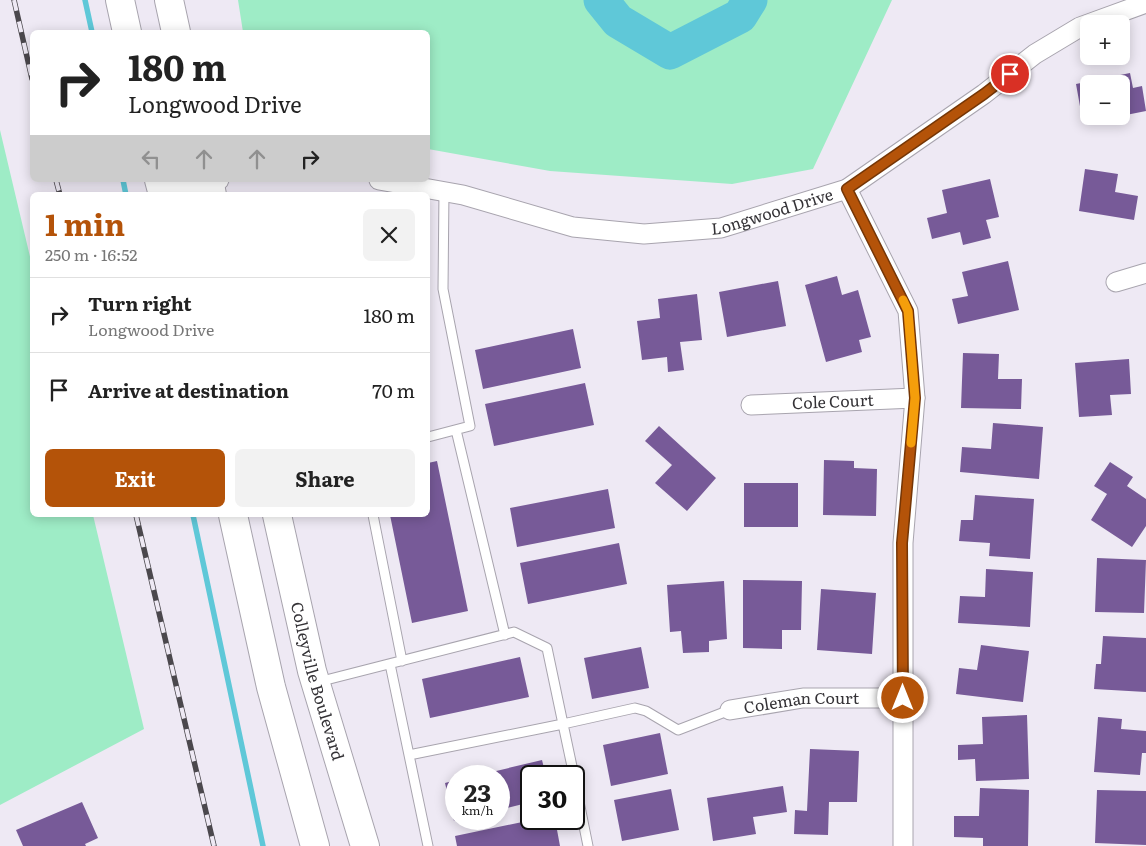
<!DOCTYPE html>
<meta charset="utf-8">
<style>
:root{--surface:#fff;--page:#f2f2f2;--text:#222;--muted:#767676;--line:#e0e0e0;--accent:#b45309}
body{margin:0;font-family:Literata,serif;background:var(--page);color:var(--text);height:100vh;display:flex;flex-direction:column;font-size:19px;white-space:nowrap}
*{box-sizing:border-box;margin:0}
p{font-size:16px;color:var(--muted)}
.icon{flex:none;width:28px;height:28px;fill:none;stroke:currentColor;stroke-width:2;stroke-linecap:round;stroke-linejoin:round}
.map{position:relative;flex:1;overflow:hidden}
.panel{position:absolute;left:30px;top:192px;width:400px;height:325px;display:flex;flex-direction:column;background:var(--surface);border-radius:8px;box-shadow:0 2px 12px #0003}
.panel>*{flex:none}
.banner{position:absolute;left:30px;top:30px;width:400px;height:152px;border-radius:8px;box-shadow:0 2px 12px #0003;background:#fff;color:var(--text);overflow:hidden}
.tools{position:absolute;left:1080px;top:15px;display:grid;gap:10px}
.tools a{display:grid;place-items:center;width:50px;height:50px;border-radius:8px;background:var(--surface);box-shadow:0 2px 12px #0003;font-size:25px}
.speed{position:absolute;left:445px;top:765px;display:flex;gap:10px;font-size:25px;font-weight:700;text-align:center}
.speed>*{display:grid;place-content:center;width:65px;height:65px;border-radius:50%;background:var(--surface);box-shadow:0 2px 12px #0003;line-height:1}
.speed small{font-size:12px;font-weight:400}
.speed .limit{border:2px solid #111;border-radius:8px;background:#fff;color:#111}
.pin{position:absolute;display:grid;place-items:center;width:42px;height:42px;color:#fff;margin:-21px;border:2px solid #fff;border-radius:50%;box-shadow:0 1px 5px #0007}
.me{position:absolute;width:55px;margin:-28px;rotate:0deg;stroke-linejoin:round;filter:drop-shadow(0 0 4px #0008)}
.turn{display:flex;align-items:center;gap:18px;height:105px;padding:0 15px;font-size:22px}
.turn .icon{width:65px;height:65px;stroke-width:2.5}
.turn b{display:block;font-size:35px;line-height:42px}
.lanes{display:flex;align-items:center;height:48px;padding:0 15px;background:#0003;justify-content:center;gap:25px;direction:ltr}
.lanes .off{opacity:.35}
.round{display:grid;place-items:center;flex:none;width:52px;height:52px;border-radius:8px;background:var(--page)}
.head{display:flex;align-items:center;justify-content:space-between;height:85px;padding:0 15px}
h1{font-size:30px;font-weight:700;line-height:38px;color:var(--accent)}
.primary-button{display:flex;gap:10px;margin-top:auto;padding:10px 15px}
.primary-button a{flex:1;height:58px;border-radius:8px;background:var(--accent);color:#fff;font-size:20px;font-weight:700;line-height:58px;text-align:center}
.primary-button a+a{background:var(--page);color:var(--text)}
ul{padding:0;list-style:none}
li{display:flex;align-items:center;gap:15px;height:75px;padding:0 15px;border-top:1px solid var(--line)}
li div{flex:1}
li b{display:block;font-size:19px}
li em{font-style:normal}
.map>svg:first-child{display:block}
.green{fill:#9eecc6}
.lines{fill:none;stroke-linecap:round;stroke-linejoin:round}
.stream{stroke:#5fc8d8;stroke-width:5.5}
.river{stroke:#5fc8d8;stroke-width:35}
.building{fill:#775a98}
.lane-casing{stroke:#a8a4ae;stroke-width:11}
.street-casing{stroke:#a8a4ae;stroke-width:21}
.primary-casing{stroke:#a8a4ae;stroke-width:30}
.lane{stroke:#fff;stroke-width:9}
.street{stroke:#fff;stroke-width:19}
.primary{stroke:#fff;stroke-width:28}
.rail-casing{stroke:#4b484d;stroke-width:5.5}
.rail{stroke:#eee9f4;stroke-width:4;stroke-dasharray:11;stroke-linecap:butt}
.route-casing{stroke:#753606;stroke-width:12}
.route{stroke:#b45309;stroke-width:9}
.slow{stroke:#f59e0b;stroke-width:9}
.labels{text-anchor:middle;stroke-width:5;stroke-linejoin:round;paint-order:stroke}
.street-label{font-size:16px;fill:#343236;stroke:#eee9f4}
</style>
<div class="map">
<svg width="1146" height="846" viewBox="0 0 1146 846">
<rect width="100%" height="100%" fill="#eee9f4"/>
<path class="green" d="M238 0H892L813 169 732 184 550 171 428 149V32H243Z
M0 130 32 265V515H93L144 729 0 805Z"/>
<g class="lines">
<path class="stream" d="M85 0 92 32
M123 180 126 195
M193 515 263 846"/>
<path class="river" d="M601 0 618 21 670 52 740 16 750 0"/>
</g>
<path class="building" d="M1130 73 1133 88 1142 86 1146 111 1121 116V84H1089V116L1114 117 1083 123 1076 84Z
M1085 169 1118 174 1115 192 1138 196 1134 220 1079 211Z
M990 179 999 217 986 220 991 238 963 245 960 232 932 239 927 218 947 213 942 190Z
M1008 261 1019 310 958 324 952 299 968 296 962 272Z
M837 276 842 295 858 290 871 337 859 340 862 352 826 362 805 285Z
M778 281 786 326 727 337 719 292Z
M697 294 702 340 680 342 684 370 668 372 667 357 642 360 637 321 660 318 658 299Z
M573 329 581 368 483 389 475 350Z
M963 353 999 354 998 379H1022L1021 409 961 408Z
M1129 359 1131 394 1110 395 1112 415 1079 417 1075 363Z
M585 383 594 425 494 446 485 404Z
M993 423 1043 427 1039 479 960 472 962 447 991 449Z
M659 426 716 478 687 511 655 483 672 465 645 441Z
M824 460 854 461V468L877 469 876 516 823 515Z
M437 461 468 611 412 623 390 515H428V463Z
M1110 462 1133 477 1127 486 1146 499V526L1132 547 1091 520 1107 494 1094 486Z
M744 483H798V527H744Z
M608 489 615 528 517 547 510 508Z
M975 495 1034 499 1030 559 989 556 990 543 959 541 961 520H973Z
M619 543 627 584 528 604 520 563Z
M1097 558 1146 560 1144 613 1095 612Z
M986 569 1033 572 1030 627 958 623 960 596 985 597Z
M743 580 802 581 801 630H782V649L743 648Z
M724 581 727 639 709 641V652L683 653 681 631 670 632 667 585Z
M821 589 876 593 872 654 817 650Z
M1103 636 1146 638V692L1094 689 1096 664H1101Z
M981 645 1029 651 1023 702 956 694 959 668 977 670Z
M641 647 649 688 592 699 584 658Z
M520 657 529 697 430 718 422 679Z
M1027 715 1029 779 976 781 975 759 958 760V745L983 744 982 717Z
M1098 717 1122 719 1121 729 1146 731V753H1142L1140 775 1094 772Z
M660 733 668 774 611 786 603 745Z
M810 749 859 751 857 802H829L828 835 794 834 795 810 807 811Z
M542 760 546 776H531V802L499 810V776H475Z
M456 780V820L454 821 445 783Z
M783 786 787 812 753 817 756 834 713 841 707 798Z
M980 788 1029 790 1028 846H983V838L954 837V816H979Z
M671 789 679 830 622 841 614 800Z
M1097 790 1146 791V845L1095 843Z
M82 802 98 838 85 844 86 846H23L16 830Z
M537 819H555L560 846H457L455 836Z"/>
<g class="lines">
<g class="lane-casing">
<path id="lane" d="M456 430 505 635
M428 437 470 426 443 289 444 191
M373 515 402 661
M390 664 428 846
M318 682 514 632 547 648 563 724 409 755
M574 776 563 724 635 708 646 711 678 730 730 710
M574 777 588 846"/>
</g>
<g class="street-casing">
<g id="street">
<path id="s1" d="M379 180 463 195 573 227 644 234 721 228 847 189 984 94 1035 54 1080 27 1146 3"/>
<path d="M847 189 908 311 915 398 903 543V846"/>
<path d="M161 190 219 180"/>
<path d="M1116 282 1146 273"/>
<path id="s2" d="M751 405 915 398"/>
<path id="s3" d="M730 710 803 698H903"/>
</g>
</g>
<g class="primary-casing">
<g id="primary">
<path d="M120 0 127 32"/>
<path d="M169 0 176 32"/>
<path d="M159 180 163 195"/>
<path d="M209 180 212 195"/>
<path d="M233 515 271 687 315 846"/>
<path id="s4" d="M277 515 312 671 365 846"/>
</g>
</g>
<use href="#lane" class="lane"/>
<use href="#street" class="street"/>
<use href="#primary" class="primary"/>
<g class="rail-casing">
<path id="rail" d="M14 0 32 79
M56 180 60 195
M136 515 214 846"/>
</g>
<use href="#rail" class="rail"/>
</g>
<g class="lines">
<g class="route-casing">
<path id="route" d="M903 698 902 543 915 398 908 311 847 189 984 94 1010 74"/>
</g>
<use href="#route" class="route"/>
<path class="slow" d="M903 300 908 311 915 398 911 443"/>
</g>
<g class="labels">
<g class="street-label">
<text dy="6" stroke="none"><textPath href="#s1" startOffset="402">Longwood Drive</textPath></text>
<text dy="6" stroke="none"><textPath href="#s2" startOffset="82">Cole Court</textPath></text>
<text dy="6" stroke="none"><textPath href="#s4" startOffset="171">Colleyville Boulevard</textPath></text>
<text dy="6" stroke="none"><textPath href="#s3" startOffset="72">Coleman Court</textPath></text>
</g>
</g>
</svg>
<div class="tools">
<a>+</a>
<a>−</a>
</div>
<div class="speed"><div>23<small>km/h</small></div><div class="limit">30</div></div>
<div class="pin" style="left:1010px;top:74px;background:#d93025"><svg class="icon" aria-label="arrive" viewBox="0 0 24 24"><path d="M6 21V4h12l-3 4 3 4H6"/></svg></div>
<svg class="me" style="left:903px;top:698px" viewBox="-20 -20 40 40"><circle r="17" fill="#b45309" stroke="#fff" stroke-width="3"/><path d="M0-11L8 9 0 5-8 9z" fill="#fff"/></svg>
<div class="banner">
<div class="turn"><svg class="icon" aria-label="right" viewBox="0 0 24 24"><path d="M7 20v-9h11M14 6l5 5-5 5"/></svg><div><b>180 m</b>Longwood Drive</div></div>
<div class="lanes"><svg class="icon off" aria-label="left" viewBox="0 0 24 24"><path d="M17 20v-9H6M10 6l-5 5 5 5"/></svg><svg class="icon off" aria-label="ahead" viewBox="0 0 24 24"><path d="M12 20V5M6 11l6-6 6 6"/></svg><svg class="icon off" aria-label="ahead" viewBox="0 0 24 24"><path d="M12 20V5M6 11l6-6 6 6"/></svg><svg class="icon" aria-label="right" viewBox="0 0 24 24"><path d="M7 20v-9h11M14 6l5 5-5 5"/></svg></div>
</div>
<section class="panel">
<div class="head"><div><h1>1 min</h1><p>250 m · 16:52</p></div><a class="round"><svg class="icon" aria-label="close" viewBox="0 0 24 24"><path d="M6 6l12 12M18 6L6 18"/></svg></a></div>
<ul>
<li><svg class="icon" aria-label="right" viewBox="0 0 24 24"><path d="M7 20v-9h11M14 6l5 5-5 5"/></svg><div><b>Turn right</b><p>Longwood Drive</p></div><em>180 m</em></li>
<li><svg class="icon" aria-label="arrive" viewBox="0 0 24 24"><path d="M6 21V4h12l-3 4 3 4H6"/></svg><div><b>Arrive at destination</b></div><em>70 m</em></li>
</ul>
<div class="primary-button"><a>Exit</a><a>Share</a></div>
</section>
</div>
